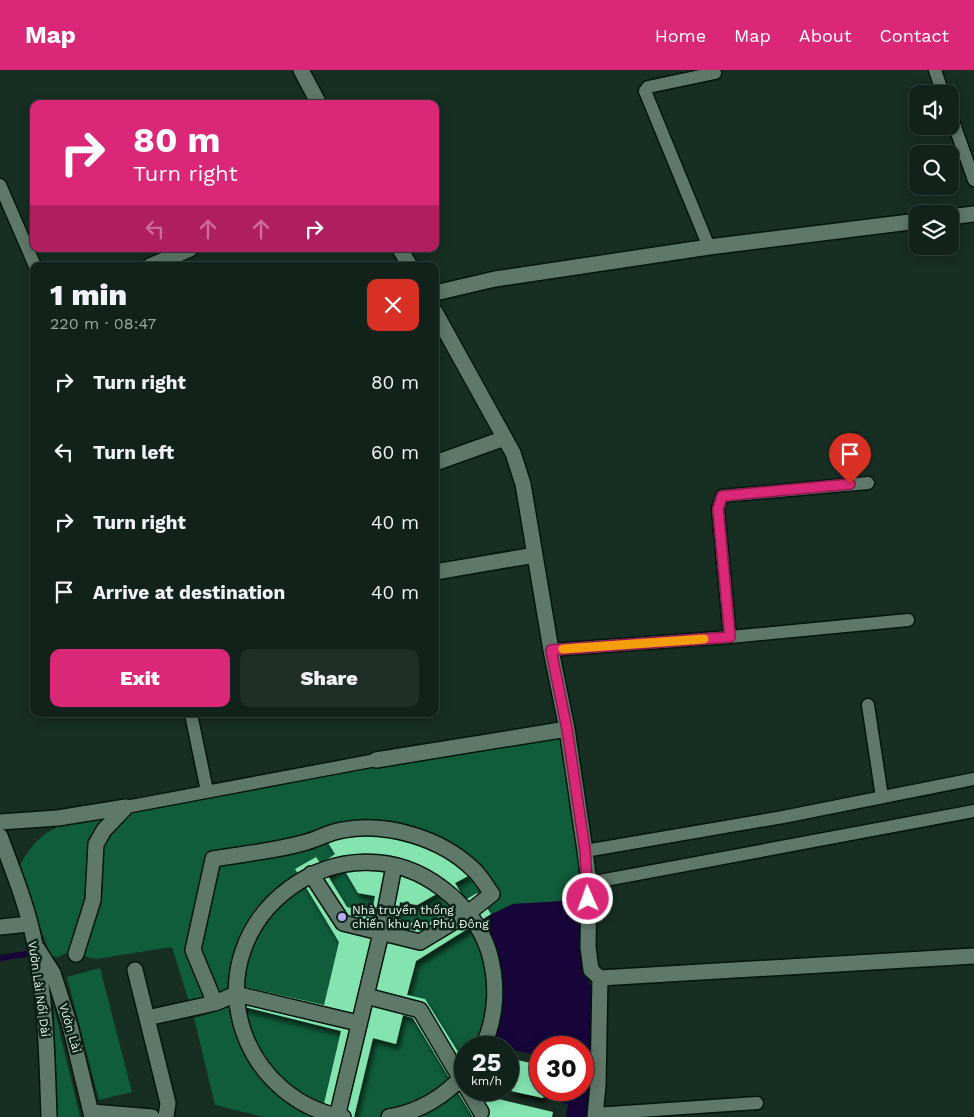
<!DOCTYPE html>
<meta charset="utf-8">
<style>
:root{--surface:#11221a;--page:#1e2f27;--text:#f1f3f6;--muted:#9ca4a2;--line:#303f39;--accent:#db2777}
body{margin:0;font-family:"Work Sans",sans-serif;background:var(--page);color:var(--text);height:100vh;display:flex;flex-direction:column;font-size:19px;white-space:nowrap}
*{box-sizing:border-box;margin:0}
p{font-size:16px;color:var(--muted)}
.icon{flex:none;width:28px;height:28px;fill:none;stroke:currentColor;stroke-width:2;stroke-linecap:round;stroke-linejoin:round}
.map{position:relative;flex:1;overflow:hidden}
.side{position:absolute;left:30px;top:192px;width:409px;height:455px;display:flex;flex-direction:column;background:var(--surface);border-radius:10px;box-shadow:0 2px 12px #0003,0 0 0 1px var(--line)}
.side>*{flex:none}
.banner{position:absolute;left:30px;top:30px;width:409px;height:152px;border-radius:10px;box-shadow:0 2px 12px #0003,0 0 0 1px var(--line);background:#db2777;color:#fff;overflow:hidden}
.fabs{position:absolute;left:909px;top:15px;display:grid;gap:10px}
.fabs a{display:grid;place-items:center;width:50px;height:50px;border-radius:10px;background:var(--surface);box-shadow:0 2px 12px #0003,0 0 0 1px var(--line);font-size:25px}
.speed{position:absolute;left:454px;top:966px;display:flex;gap:10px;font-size:25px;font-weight:700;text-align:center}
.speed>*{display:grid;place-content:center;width:65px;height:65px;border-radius:50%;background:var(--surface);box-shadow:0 2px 12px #0003,0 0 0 1px var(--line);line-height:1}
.speed small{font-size:12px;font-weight:400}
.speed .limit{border:8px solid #d22;background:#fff;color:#111}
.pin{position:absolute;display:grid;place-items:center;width:42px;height:42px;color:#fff;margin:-51px -21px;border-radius:50% 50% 50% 0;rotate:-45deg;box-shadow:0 0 5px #0007}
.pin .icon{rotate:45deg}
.me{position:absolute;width:55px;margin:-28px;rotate:358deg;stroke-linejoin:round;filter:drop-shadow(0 0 4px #0008)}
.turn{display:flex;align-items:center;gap:18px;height:105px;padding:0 20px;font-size:22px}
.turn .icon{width:65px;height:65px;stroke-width:2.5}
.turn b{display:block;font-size:35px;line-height:42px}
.lanes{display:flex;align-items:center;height:48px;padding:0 20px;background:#0003;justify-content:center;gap:25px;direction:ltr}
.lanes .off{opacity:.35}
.round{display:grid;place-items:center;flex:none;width:52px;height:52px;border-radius:10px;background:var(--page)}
.summary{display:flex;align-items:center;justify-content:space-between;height:85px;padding:0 20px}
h1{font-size:30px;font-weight:800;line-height:38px}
.action{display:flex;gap:10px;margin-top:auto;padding:10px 20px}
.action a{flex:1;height:58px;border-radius:10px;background:var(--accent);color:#fff;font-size:20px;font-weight:800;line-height:58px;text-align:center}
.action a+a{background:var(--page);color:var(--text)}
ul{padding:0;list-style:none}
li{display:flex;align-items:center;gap:15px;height:70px;padding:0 20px}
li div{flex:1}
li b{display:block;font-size:19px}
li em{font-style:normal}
header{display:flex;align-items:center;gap:30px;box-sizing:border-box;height:70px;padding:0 25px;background:var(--accent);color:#fff}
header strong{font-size:24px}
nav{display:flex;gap:28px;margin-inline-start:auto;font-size:18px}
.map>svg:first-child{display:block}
.green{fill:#0f5d3b}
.water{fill:#170439}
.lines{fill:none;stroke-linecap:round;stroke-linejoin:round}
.stream{stroke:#170439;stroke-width:6}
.building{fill:#84e4b0;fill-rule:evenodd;filter:url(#shadow)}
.lane-casing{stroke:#02160b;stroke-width:15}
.street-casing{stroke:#02160b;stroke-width:18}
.secondary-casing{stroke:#02160b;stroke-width:18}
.lane{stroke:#5e7869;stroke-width:12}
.street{stroke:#5e7869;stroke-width:15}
.secondary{stroke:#5e7869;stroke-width:15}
.route-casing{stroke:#8e194d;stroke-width:12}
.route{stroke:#db2777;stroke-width:9}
.slow{stroke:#f59e0b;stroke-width:9}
.poi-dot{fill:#b8abf7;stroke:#0d2418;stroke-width:2}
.labels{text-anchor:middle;stroke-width:5;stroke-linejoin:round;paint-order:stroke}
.poi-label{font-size:12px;fill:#e8f6ed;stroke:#0d2418;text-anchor:start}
.street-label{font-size:12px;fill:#e8f6ed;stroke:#0d2418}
</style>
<header>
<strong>Map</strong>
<nav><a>Home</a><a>Map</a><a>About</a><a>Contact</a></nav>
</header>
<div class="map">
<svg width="974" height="1047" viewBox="0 0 974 1047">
<defs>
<filter id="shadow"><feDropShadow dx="3" dy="5.5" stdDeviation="2.5" flood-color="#0009"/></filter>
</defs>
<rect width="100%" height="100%" fill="#172e22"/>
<path class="green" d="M562 664 579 792 581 830 513 834 491 844 477 823 465 830 455 813 475 802 325 768 335 784 321 794 316 787 304 794 303 811 339 872 324 935 237 915 236 924 189 932 172 877 96 889 83 886 99 784 112 759 137 740 205 726Z
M101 744 110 751 88 832 70 881 58 887 51 886 18 799C40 757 57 756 101 744Z
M342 796 358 823 375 826 372 843 347 837 328 806Z
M442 821 453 838 424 856 397 849 400 832 417 835Z
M475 853 492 892 482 977 465 978V993L407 925 416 891Z
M100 898 132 1022 99 1030 67 907Z
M237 935 341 961 321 1047H264L215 1035 194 948Z
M54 938 80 1047H58Z
M403 945 413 948 473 1047H354L373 968 396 973Z"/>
<path class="water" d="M581 830 586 904 593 922 590 1047H566L568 1034 551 1030 553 1020H582V978H540V986L513 980 508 1001V978L482 977 494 934 475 853 513 834Z"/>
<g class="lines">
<path class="stream" d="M0 888 26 884"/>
</g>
<path class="building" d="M347 763 400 767 444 784 470 805 455 813 465 830 477 823 491 844 416 891 407 925 425 929 465 993V1020H482L486 1026 553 1042 552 1047H473L413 948 403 945 396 974 373 968 354 1047H343L322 1042 341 961 237 935V915L324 935 339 872 295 799 316 787 321 794 335 784 325 768ZM342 796 358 823 375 826 372 843 347 837 328 806ZM442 821 453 838 424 856 397 849 400 832 417 835Z
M517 990 540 995V1020H545L543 1028 511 1021Z"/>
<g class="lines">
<g class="lane-casing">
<path id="lane" d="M935 0 943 24
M950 43 974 110
M0 115 35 196
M709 177 645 21 648 17 715 3
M730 567 718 439 722 426 868 413
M551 580 730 567 908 550
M868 635 882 727
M191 644 207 721
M126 737 376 690
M585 781 783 747 974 709
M589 813 974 741
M595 1044 757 1033"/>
</g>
<g class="street-casing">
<path id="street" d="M301 0 319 34
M950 147 974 144
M400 179 410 196
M150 196 190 179
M435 223 495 209 709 177 918 151
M435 242 513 383 523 414 551 580 567 659 585 781 589 813 588 877 591 900 600 908 598 1015 595 1047
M435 393 505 368
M435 502 535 485
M376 690 567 659
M0 752 58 748 126 737
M0 857 29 854
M76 884 93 830 96 774 104 760 126 737
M135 900 168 1033 166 1047
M600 908 974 886
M366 926 420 940 465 1016
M215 933 193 880 213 789C243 784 274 781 303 773 317 770 328 762 343 760 387 752 441 768 473 799 481 806 486 816 492 824L468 843 420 872 343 853 311 804
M147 948 215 933 236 924 358 953
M468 1020 481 1042
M92 1042 152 1047
M337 1047 381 863 394 796
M343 1047C298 1040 259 1006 244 963 202 844 344 742 443 819 464 835 481 857 489 882 498 913 497 948 482 978
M389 1047C419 1042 446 1026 465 1003"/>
</g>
<g class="secondary-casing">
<path id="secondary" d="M0 766C13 801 28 838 35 875 46 932 47 990 49 1047
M37 878 53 903 70 956 92 1047"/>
</g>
<use href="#lane" class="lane"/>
<use href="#street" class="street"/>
<use href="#secondary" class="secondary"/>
</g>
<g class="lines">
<g class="route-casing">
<path id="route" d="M588 829 585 780 567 659 551 580 730 567 718 439 722 426 850 414"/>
</g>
<use href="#route" class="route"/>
<path class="slow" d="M563 579 704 569"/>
</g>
<circle class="poi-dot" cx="342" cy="847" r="5"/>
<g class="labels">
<g class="poi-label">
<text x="352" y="844">Nhà truyền thống<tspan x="352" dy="14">chiến khu An Phú Đông</tspan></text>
</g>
<g class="street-label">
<text transform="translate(39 919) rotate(82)" y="4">Vườn Lài Nối Dài</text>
<text transform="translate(70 958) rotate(74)" y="4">Vườn Lài</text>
</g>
</g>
</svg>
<div class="fabs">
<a><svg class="icon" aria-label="sound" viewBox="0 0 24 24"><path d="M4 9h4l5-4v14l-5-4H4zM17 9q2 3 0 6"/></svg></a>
<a><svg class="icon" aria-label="search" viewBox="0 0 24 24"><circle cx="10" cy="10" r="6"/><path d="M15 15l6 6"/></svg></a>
<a><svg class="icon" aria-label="layers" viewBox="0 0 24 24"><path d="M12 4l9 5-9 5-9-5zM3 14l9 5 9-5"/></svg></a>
</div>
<div class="speed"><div>25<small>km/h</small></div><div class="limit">30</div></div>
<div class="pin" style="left:850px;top:414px;background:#d93025"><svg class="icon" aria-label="arrive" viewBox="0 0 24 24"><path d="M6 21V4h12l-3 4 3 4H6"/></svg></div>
<svg class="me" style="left:588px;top:829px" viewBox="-20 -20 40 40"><circle r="17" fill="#db2777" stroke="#fff" stroke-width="3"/><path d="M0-11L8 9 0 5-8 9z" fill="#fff"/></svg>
<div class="banner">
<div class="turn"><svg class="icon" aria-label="right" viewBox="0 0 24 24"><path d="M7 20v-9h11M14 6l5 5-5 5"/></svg><div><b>80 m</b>Turn right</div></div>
<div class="lanes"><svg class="icon off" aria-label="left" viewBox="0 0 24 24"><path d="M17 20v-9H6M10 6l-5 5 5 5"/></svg><svg class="icon off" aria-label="ahead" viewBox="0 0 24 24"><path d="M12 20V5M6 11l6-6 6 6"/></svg><svg class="icon off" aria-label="ahead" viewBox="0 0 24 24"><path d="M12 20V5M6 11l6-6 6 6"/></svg><svg class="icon" aria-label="right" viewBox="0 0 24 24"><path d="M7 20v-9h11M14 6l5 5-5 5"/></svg></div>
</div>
<section class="side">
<div class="summary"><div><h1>1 min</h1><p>220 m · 08:47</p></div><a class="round" style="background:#d93025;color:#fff"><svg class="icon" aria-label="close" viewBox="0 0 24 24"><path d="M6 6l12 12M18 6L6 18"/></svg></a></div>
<ul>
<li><svg class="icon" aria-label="right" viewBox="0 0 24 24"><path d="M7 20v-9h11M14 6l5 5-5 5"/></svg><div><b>Turn right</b></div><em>80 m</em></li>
<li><svg class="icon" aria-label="left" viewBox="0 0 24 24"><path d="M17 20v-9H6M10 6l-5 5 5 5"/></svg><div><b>Turn left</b></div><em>60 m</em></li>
<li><svg class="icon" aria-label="right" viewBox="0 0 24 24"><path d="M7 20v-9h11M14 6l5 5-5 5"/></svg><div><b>Turn right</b></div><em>40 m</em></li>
<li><svg class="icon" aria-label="arrive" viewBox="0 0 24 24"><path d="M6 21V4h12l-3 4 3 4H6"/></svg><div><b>Arrive at destination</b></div><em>40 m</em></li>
</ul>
<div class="action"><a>Exit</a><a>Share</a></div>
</section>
</div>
